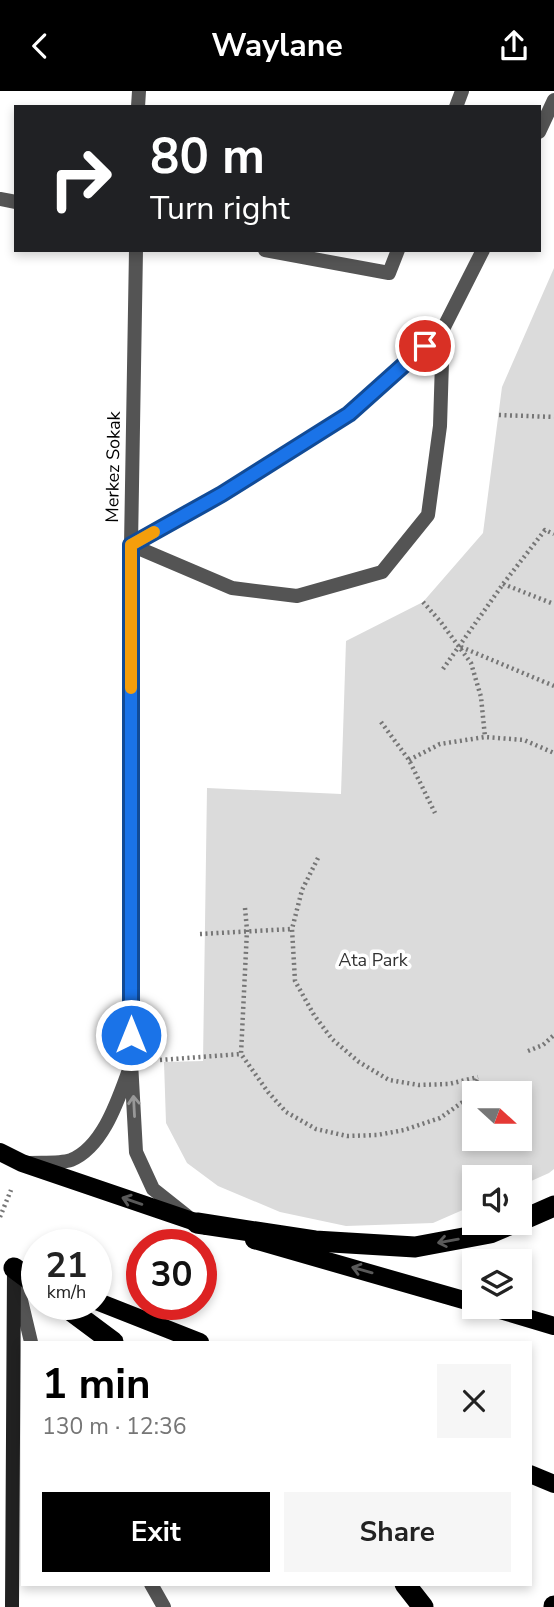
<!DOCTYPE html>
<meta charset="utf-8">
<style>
:root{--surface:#fff;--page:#f6f6f6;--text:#222;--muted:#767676;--accent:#000}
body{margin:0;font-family:"Nunito Sans",sans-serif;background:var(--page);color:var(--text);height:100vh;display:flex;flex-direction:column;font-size:26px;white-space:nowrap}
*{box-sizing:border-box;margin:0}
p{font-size:23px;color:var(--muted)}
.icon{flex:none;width:38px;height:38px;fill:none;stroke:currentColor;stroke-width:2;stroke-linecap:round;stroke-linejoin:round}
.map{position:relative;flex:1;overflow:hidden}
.sheet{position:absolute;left:21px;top:1250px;width:511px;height:245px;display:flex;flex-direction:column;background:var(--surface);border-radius:0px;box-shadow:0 4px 10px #0003}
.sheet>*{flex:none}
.top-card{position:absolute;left:14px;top:14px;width:527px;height:147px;border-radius:0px;box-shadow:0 4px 10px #0003;background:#202124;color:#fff;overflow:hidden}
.needle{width:46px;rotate:111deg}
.tools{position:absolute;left:462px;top:990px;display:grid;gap:14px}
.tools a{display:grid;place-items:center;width:70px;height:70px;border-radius:0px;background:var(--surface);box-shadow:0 4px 10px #0003;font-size:35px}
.speed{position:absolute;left:21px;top:1138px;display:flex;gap:14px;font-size:35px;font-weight:700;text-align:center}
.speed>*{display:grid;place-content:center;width:91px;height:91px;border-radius:50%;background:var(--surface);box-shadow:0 4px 10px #0003;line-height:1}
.speed small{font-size:18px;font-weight:400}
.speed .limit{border:10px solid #d22;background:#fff;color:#111}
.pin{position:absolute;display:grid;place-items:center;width:60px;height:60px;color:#fff;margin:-30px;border:4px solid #fff;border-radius:50%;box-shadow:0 2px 7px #0007}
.me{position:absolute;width:77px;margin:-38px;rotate:0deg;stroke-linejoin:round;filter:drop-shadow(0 0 5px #0008)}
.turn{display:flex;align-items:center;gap:24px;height:147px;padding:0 21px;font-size:32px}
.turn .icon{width:91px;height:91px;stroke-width:2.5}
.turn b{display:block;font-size:49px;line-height:60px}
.round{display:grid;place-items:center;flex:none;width:74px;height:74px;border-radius:0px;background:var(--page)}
.headline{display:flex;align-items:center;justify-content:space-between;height:119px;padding:0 21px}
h1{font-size:42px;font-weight:700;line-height:52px;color:var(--accent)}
.primary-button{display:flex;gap:14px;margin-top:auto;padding:14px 21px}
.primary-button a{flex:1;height:80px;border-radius:0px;background:var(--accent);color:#fff;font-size:28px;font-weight:700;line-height:80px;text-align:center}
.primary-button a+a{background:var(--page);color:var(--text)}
header{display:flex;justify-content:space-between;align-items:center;height:91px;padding:0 21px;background:var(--accent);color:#fff;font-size:32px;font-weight:700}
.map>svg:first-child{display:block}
.green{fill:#dbdbdb;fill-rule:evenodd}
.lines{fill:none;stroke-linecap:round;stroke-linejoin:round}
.path{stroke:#767676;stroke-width:4.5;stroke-dasharray:2 3.5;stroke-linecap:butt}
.lane{stroke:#545454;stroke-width:14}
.street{stroke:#545454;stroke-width:14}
.secondary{stroke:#212121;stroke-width:14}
.primary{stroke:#000;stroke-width:18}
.highway{stroke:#000;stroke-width:21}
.oneway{stroke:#989898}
.oneway2{stroke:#595959}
.route-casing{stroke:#114b97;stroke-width:18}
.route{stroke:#1a73e8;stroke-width:12}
.slow{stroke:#f59e0b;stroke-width:12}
.labels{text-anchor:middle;stroke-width:7;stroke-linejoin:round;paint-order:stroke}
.street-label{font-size:18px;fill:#000;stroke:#fff}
.park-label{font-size:18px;fill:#323232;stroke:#fff}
</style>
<header><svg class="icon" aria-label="back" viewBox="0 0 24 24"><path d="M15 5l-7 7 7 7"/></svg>Waylane<svg class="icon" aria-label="share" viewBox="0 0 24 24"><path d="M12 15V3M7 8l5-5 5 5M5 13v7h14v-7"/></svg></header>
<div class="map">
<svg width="554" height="1516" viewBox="0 0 554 1516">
<rect width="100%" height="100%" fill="#fff"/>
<path class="green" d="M554 177V1078L549 1082 520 1095V1087H474V1114L433 1132 346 1135 280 1121 218 1095 187 1072 166 1032 164 971 203 970 207 697 341 703 346 550 423 511 483 442 502 296ZM474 1003H520V1048H474Z"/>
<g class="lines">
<path class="path" d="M499 324 554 326
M503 493 554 513
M423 511 440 530 471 572 481 606 485 646
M461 556 554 595
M443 578 503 493 545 439 554 443
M381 631 409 669 435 722
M409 669 440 653 485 646 524 649 554 662
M318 767 302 799 292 838 295 890 314 924 332 948 359 971 389 989 419 994 449 993 478 986
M245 817 247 839 241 963 268 1001 286 1021 316 1038 347 1045 377 1044 404 1039 440 1027 467 1008 478 986
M200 843 292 838
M528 960 543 954 554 944
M160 969 241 963
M0 1126 11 1099"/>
<path class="lane" d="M16 1188 31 1251
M151 1493 164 1516"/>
<path class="street" d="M138 16 139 0
M456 16 462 0
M539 41 554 9
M0 108 16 111
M136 159 131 454V971L136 1061 153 1098 187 1125
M265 159 389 182 398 159
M131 454 232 497 297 505 382 481 428 424 440 335 443 238
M131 454 222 403 349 323 443 238 483 159
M27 1072C39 1071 60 1073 71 1069 103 1056 118 1009 129 979"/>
<path class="secondary" d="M12 1516 14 1177"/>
<path class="primary" d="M0 1061 22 1072 207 1135
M254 1149 474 1212
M96 1210 200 1251
M490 1216 554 1235
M530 1383 554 1393"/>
<path class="highway" d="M520 1130 554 1115
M197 1132 315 1150 415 1156 490 1142 514 1132
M14 1177 37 1194
M62 1213 113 1251
M405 1493 423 1516
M554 1516V1515"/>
</g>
<defs><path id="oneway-shaft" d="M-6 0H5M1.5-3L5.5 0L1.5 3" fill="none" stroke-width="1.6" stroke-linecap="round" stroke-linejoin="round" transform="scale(1.75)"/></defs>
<use class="oneway" href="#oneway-shaft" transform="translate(134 1015) rotate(-93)"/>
<g class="oneway2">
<use href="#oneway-shaft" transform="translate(132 1110) rotate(-161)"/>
<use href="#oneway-shaft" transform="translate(448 1150) rotate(170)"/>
<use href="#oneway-shaft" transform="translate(362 1179) rotate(-164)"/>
</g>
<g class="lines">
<g class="route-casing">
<path id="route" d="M131 944V454L222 403 349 323 425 255"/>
</g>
<use href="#route" class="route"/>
<path class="slow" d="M131 597V454L154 441"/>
</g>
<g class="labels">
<g class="street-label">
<text transform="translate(113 376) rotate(-89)" y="6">Merkez Sokak</text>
</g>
<g class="park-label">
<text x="373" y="875">Ata Park</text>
</g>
</g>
</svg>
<div class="tools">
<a><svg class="needle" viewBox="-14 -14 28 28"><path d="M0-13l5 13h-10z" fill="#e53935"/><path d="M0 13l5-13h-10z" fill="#767676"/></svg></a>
<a><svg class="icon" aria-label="sound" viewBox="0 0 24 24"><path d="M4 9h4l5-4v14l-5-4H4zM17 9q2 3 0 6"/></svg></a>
<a><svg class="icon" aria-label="layers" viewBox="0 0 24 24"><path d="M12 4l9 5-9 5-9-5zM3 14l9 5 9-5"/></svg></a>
</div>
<div class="speed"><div>21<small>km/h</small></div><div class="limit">30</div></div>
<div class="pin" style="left:425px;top:255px;background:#d93025"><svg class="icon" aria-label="arrive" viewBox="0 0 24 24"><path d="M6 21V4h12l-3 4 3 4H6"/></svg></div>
<svg class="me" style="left:131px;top:944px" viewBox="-20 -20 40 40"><circle r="17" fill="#1a73e8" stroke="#fff" stroke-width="3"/><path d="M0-11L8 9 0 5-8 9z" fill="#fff"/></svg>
<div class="top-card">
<div class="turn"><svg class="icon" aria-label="right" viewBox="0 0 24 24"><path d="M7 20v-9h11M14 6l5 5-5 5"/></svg><div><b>80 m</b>Turn right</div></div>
</div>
<section class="sheet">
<div class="headline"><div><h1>1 min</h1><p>130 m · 12:36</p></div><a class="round"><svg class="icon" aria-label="close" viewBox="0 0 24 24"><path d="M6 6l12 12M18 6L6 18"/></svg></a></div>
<div class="primary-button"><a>Exit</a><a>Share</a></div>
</section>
</div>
